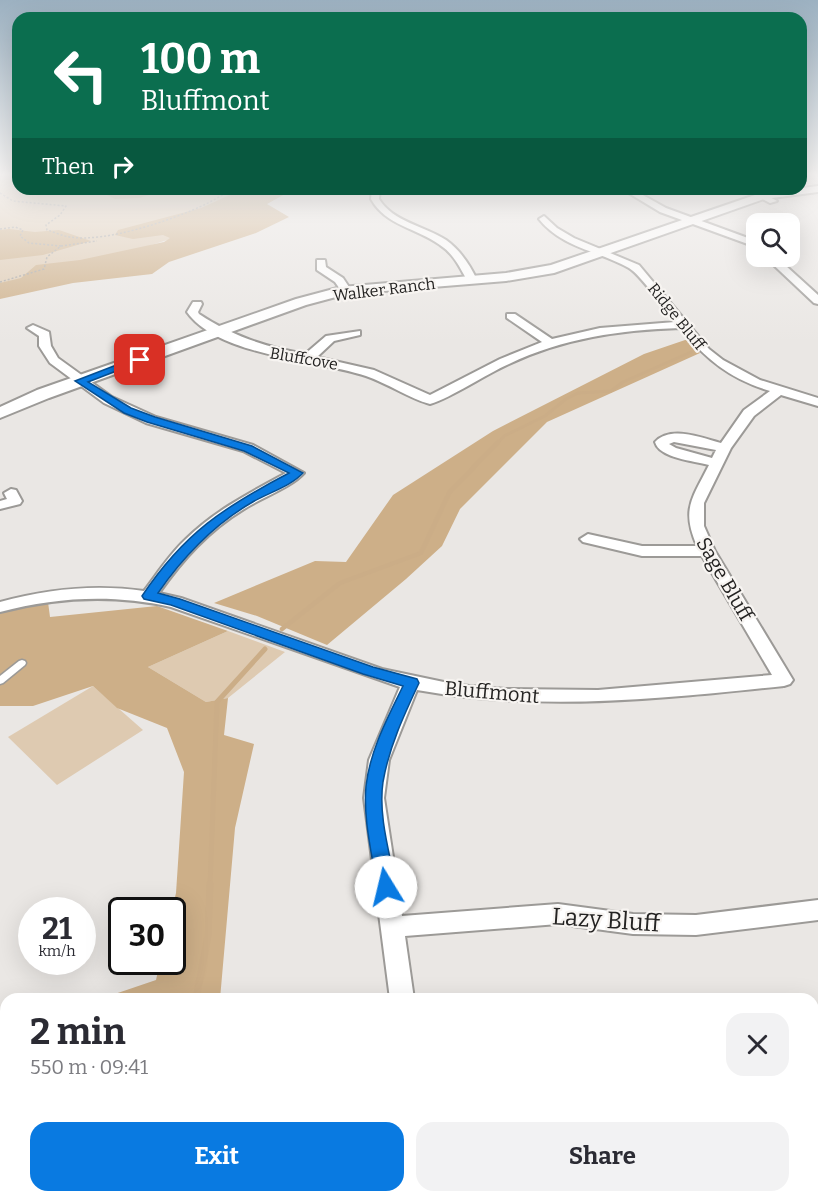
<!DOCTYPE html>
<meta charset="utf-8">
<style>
:root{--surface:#fff;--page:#f2f2f3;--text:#2b2b33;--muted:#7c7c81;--accent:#097ae1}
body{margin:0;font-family:Bitter,serif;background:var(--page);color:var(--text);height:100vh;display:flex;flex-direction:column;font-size:22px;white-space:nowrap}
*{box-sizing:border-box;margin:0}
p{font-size:20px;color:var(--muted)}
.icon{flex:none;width:33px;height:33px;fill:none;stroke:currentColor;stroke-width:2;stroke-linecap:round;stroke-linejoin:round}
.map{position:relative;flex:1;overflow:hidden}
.side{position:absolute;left:0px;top:993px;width:819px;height:210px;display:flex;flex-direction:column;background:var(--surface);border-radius:18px 18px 0 0;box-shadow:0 6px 24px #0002}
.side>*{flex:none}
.banner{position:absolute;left:12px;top:12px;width:795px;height:183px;border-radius:18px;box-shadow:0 6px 24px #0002;background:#0b6e4f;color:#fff;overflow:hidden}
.tools{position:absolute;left:746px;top:213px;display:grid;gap:12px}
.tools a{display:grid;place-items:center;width:54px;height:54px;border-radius:12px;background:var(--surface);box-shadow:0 6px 24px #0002;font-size:30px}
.speed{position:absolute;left:18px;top:897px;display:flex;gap:12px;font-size:30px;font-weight:700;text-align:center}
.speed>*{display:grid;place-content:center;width:78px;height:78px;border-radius:50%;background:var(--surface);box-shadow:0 6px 24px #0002;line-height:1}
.speed small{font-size:15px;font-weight:400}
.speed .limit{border:3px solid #111;border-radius:9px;background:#fff;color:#111}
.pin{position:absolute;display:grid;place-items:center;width:51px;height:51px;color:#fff;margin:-26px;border-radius:12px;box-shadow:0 3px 9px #0006}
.me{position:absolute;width:66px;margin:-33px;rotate:351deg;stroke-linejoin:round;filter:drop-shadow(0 0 4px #0008)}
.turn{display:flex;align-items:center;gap:21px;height:126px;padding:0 30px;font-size:27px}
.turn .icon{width:78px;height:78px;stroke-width:2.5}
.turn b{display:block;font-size:42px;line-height:51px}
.then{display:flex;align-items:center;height:57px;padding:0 30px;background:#0003;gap:12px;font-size:22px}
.round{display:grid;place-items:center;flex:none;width:63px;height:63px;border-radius:18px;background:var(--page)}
.head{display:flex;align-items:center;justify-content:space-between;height:102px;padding:0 30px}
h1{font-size:36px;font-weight:700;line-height:45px}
.cta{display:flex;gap:12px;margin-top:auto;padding:12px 30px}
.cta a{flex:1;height:69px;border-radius:18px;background:var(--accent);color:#fff;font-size:24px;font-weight:700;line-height:69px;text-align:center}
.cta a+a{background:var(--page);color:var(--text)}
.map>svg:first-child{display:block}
.green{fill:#decab1}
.forest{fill:#cdaf88}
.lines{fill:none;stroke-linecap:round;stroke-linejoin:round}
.stream-far3{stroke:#cbad87;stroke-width:3}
.stream-far2{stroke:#cbad87;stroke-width:4.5}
.stream-far1{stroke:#cbad87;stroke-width:5}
.stream{stroke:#cbad87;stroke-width:7}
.lane-casing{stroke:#9c9a97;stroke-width:3}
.street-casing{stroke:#9c9a97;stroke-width:4}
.secondary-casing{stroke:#9c9a97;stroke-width:4}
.path{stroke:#a5a3a1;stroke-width:1.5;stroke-dasharray:2 2;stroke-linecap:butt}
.lane{fill:#fff;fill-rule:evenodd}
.street{fill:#fff;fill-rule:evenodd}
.secondary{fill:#fff;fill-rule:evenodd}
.route{fill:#097ae1;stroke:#064f92;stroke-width:1.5}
.labels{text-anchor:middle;stroke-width:4.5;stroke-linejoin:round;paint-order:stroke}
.far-street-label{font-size:16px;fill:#242322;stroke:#f7f4f1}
.street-label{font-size:20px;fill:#242322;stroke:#f7f4f1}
.near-street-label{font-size:24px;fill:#242322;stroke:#f7f4f1}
</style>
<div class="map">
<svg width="818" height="1203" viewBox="0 0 818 1203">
<rect width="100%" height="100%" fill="#eae7e4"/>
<path class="green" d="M0 173H18V189H294L246 215 0 293Z
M228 631 285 652 228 698 206 702 148 667Z
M93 686 143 730 57 785 8 737Z"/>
<path class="forest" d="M56 189H159L162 191 139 198 115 199 99 191Z
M243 189H294L267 204 289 217 256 233 169 262 152 274 73 283 0 299V283L21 278 36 265 80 260 164 242 170 238 163 235 133 239 115 235 118 230 201 208Z
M9 229 35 232 59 230 91 241 43 255 0 260V230Z
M688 339 700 353 547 422 460 509 442 546 406 579 327 645 257 616 214 603 315 561 346 562 393 495 493 431 644 354Z
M48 602 50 617 157 606 228 631 148 667 206 702 228 698 224 735 254 744 235 828 220 999H100L156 980 160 962H172V910L176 893 184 772 167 728 117 708 93 686 33 706H0V613Z
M6 1036V1197H181L179 1203H0V1045Z"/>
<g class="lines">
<path class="stream-far3" d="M497 444 504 436 545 416 566 399 578 393 611 391 623 382 691 352"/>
<path class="stream-far2" d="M282 629 340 583 421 553 449 493 498 442"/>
<path class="stream-far1" d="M210 886 217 702 265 649"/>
<path class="stream" d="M196 999 208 936 210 884
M149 1203 151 1197"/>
<g class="lane-casing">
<path id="lane" d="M22 660 25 661 26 663 25 665 3 683 0 684V676L19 661Z"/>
</g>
<g class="street-casing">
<path id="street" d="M372 189H380L379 199C393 222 425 226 446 240 460 250 470 265 477 280L476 282H468C460 268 454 254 440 245 417 228 386 226 371 199Z
M622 189H632L666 208 756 241V247L660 212Z
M744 189H755L777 201 770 203Z
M544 216 557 228 574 238 639 265 709 349 723 360 760 380 818 398V406L781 395 754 416 731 448 704 503V526L715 551 793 680 790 684 784 686C661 699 540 712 417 690L389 760 384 798 402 916 558 904 633 914 696 915 818 900V920L696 935 633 934 558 924 405 936 414 999H390L364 798 369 760 400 687 171 607C113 594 57 597 0 612V602C48 589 95 584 144 591 157 574 169 555 185 540 214 511 251 492 286 473L243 451 146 423 104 403 50 363 39 346V336L27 328 33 325 49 332 51 346 58 358 112 397 156 417 253 445 304 473C292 487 261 498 244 509 208 531 183 559 159 593L181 598 382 669 458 685 505 689 598 690 772 675 702 556H642L583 542 580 539 588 534 642 546H697C681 509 692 499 709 465 694 461 659 458 655 442 671 425 702 438 721 443L744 410 770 391C730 379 707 360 680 328 621 330 563 338 509 364 486 374 451 398 430 404 410 399 387 383 366 376 317 360 218 356 187 312L193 302H201L202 304 198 312 199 314C232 336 266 347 305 354L326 336 360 331V335L334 341 317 357 374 370 430 395 500 359 542 342 507 318V314H515L552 339 600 328 675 322C665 310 641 275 629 268 599 251 562 248 539 219ZM674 442 716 450 712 458 676 448 669 444Z
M764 256H775L818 295V304L814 303Z
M317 260H325L326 267 343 278 351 290 350 292H342L335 282 317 270Z
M11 489 16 490 22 501 20 504 0 509V501L7 499 4 493Z
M368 1197H396L394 1203H366Z"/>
</g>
<g class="secondary-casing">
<path id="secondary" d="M818 186V192L764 199 554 273 506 281 347 294 306 305 49 398 0 418V407L37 390 296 299 341 287 506 273 551 265 758 194Z"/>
</g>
<path class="path" d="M0 193 13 201 66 206 60 215 46 225 47 230C54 232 62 236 70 237 105 243 173 220 206 204 216 199 225 193 235 189
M0 229 15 227 23 230 20 236 29 243 61 246 47 257 44 269 0 282
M61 246 97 241"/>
<use href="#lane" class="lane"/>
<use href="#street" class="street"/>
<use href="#secondary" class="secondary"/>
</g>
<linearGradient id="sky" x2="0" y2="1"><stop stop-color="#9cb1c1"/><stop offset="0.51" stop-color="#f6f4f3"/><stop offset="1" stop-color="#f6f4f3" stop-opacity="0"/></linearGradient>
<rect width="818" height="342" fill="url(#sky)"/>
<path class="route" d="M137 357 145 360 88 382 131 408 155 417 252 446 303 473C290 487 267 493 251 503 212 526 183 557 158 593L180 599 373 667 417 679 419 683C404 715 389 747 383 782 378 816 390 854 396 887L393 893 386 895 380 893 377 887C372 854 363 819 366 786 370 750 388 717 403 686L363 674 171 605 144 599 142 596C184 533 224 507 289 473L244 451 147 422 124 413 75 381Z"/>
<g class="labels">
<g class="far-street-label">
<text transform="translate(384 289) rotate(-7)" y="6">Walker Ranch</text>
<text transform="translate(677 316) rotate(51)" y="6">Ridge Bluff</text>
<text transform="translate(304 358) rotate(10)" y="6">Bluffcove</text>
</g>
<g class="street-label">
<text transform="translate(725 579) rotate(60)" y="7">Sage Bluff</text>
<text transform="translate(492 692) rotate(5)" y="7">Bluffmont</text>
</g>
<g class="near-street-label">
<text transform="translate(606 920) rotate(4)" y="8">Lazy Bluff</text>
</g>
</g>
</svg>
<div class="tools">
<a><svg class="icon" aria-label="search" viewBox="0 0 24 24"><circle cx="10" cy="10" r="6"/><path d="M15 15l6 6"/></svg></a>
</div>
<div class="speed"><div>21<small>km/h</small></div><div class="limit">30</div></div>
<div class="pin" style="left:140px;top:360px;background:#d93025"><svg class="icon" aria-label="arrive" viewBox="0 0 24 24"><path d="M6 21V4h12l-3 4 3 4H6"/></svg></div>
<svg class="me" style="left:386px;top:887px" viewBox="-20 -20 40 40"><circle r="19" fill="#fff"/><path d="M0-13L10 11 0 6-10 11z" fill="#097ae1"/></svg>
<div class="banner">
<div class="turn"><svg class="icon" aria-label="left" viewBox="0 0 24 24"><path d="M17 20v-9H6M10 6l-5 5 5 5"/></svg><div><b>100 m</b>Bluffmont</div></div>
<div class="then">Then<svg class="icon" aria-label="right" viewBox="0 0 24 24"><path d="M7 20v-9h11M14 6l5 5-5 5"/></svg></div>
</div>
<section class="side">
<div class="head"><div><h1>2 min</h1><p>550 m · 09:41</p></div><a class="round"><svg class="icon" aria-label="close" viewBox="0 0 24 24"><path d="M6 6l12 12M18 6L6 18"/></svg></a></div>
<div class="cta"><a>Exit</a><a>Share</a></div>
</section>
</div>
